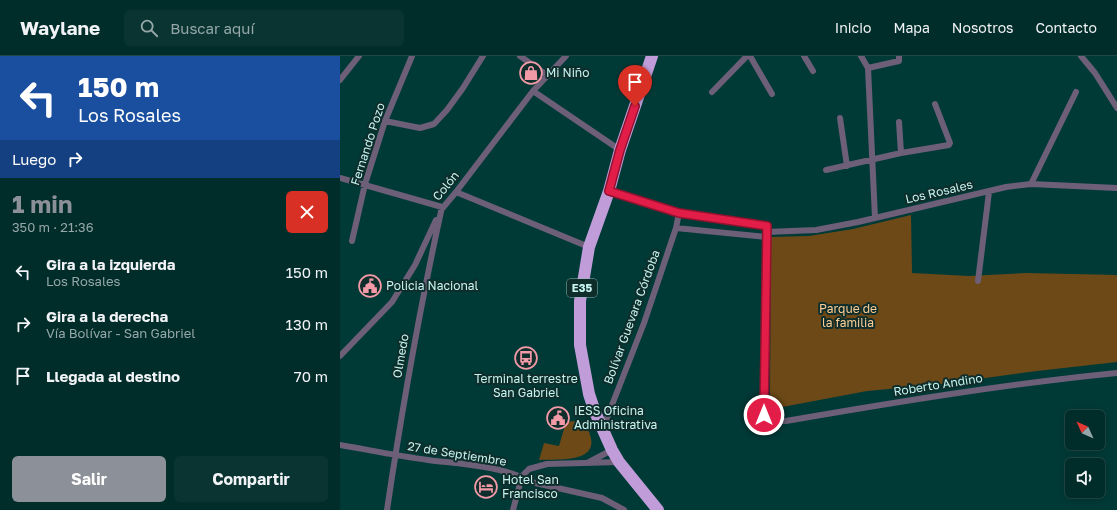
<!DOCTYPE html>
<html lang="es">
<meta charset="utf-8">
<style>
:root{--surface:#002c29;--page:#0a3431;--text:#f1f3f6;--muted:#95a7a8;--line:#224846;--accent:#8c9099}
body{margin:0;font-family:"Golos Text",sans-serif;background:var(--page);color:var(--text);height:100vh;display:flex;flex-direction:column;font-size:15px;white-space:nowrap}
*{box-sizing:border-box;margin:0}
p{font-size:13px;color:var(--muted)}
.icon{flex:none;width:22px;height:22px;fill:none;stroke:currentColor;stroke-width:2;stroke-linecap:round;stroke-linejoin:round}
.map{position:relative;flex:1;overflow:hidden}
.sheet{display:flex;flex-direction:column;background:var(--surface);width:340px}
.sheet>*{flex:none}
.guide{background:#1a4fa0;color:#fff;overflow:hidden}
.needle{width:26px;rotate:315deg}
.tools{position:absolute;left:725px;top:354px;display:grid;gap:8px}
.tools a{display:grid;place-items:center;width:40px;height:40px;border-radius:6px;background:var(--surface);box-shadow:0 2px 10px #0003,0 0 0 1px var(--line);font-size:20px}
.pin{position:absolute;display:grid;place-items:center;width:34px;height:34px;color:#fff;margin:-41px -17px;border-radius:50% 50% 50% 0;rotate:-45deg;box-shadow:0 0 4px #0007}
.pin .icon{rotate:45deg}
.me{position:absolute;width:44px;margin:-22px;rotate:0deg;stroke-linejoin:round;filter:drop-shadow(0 0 3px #0008)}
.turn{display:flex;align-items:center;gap:14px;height:84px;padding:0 12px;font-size:18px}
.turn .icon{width:52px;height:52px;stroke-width:2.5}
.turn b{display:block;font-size:28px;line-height:34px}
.then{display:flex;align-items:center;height:38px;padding:0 12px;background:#0003;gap:8px;font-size:15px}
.round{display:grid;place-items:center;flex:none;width:42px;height:42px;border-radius:6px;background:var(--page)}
.summary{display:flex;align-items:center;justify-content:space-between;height:68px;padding:0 12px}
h1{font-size:24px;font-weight:700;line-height:30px;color:var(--accent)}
.button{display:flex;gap:8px;margin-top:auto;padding:8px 12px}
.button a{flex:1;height:46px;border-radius:6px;background:var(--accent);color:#fff;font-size:16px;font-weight:700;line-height:46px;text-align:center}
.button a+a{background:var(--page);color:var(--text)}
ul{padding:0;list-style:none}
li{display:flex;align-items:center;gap:12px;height:52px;padding:0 12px}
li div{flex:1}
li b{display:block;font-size:15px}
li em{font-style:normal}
header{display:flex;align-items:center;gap:24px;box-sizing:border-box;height:56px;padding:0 20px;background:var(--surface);border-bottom:1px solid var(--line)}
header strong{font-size:19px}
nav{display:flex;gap:22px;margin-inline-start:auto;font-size:14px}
.search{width:280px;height:36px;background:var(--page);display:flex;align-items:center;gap:10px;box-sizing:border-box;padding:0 14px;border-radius:6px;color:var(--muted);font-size:15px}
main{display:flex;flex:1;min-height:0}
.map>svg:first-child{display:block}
.green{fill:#6d4917}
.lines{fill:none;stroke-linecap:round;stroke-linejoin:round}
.street{stroke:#6d5f77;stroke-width:6}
.highway{stroke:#c09dd8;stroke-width:12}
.route-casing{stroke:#92132f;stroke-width:10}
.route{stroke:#e11d48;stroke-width:7}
.labels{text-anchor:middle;stroke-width:4;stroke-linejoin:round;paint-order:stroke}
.shield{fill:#0e2d2b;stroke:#90b8b5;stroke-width:1}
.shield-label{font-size:11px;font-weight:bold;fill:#c7f4f0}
.poi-label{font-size:12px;fill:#c7f4f0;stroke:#0e2d2b;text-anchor:start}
.street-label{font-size:12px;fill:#c7f4f0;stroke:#0e2d2b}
.park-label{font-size:12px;fill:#fece95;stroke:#0e2d2b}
</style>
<header>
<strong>Waylane</strong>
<div class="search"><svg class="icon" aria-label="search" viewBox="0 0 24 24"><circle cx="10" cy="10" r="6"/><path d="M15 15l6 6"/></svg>Buscar aquí</div>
<nav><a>Inicio</a><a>Mapa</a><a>Nosotros</a><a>Contacto</a></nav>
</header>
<main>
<section class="sheet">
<div class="guide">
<div class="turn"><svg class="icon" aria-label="left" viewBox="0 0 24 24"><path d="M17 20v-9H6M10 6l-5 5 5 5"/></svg><div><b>150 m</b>Los Rosales</div></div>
<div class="then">Luego<svg class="icon" aria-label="right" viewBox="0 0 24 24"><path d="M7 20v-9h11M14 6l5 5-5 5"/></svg></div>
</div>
<div class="summary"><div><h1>1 min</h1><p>350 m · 21:36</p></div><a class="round" style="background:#d93025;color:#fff"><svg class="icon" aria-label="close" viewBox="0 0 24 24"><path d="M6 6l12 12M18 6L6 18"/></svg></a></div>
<ul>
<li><svg class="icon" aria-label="left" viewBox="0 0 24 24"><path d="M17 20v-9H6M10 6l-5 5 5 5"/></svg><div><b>Gira a la izquierda</b><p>Los Rosales</p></div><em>150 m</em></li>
<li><svg class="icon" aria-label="right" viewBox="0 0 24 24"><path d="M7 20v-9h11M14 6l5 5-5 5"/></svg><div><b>Gira a la derecha</b><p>Vía Bolívar - San Gabriel</p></div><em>130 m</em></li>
<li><svg class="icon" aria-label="arrive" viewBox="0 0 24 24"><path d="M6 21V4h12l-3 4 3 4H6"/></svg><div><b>Llegada al destino</b></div><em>70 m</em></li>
</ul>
<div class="button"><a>Salir</a><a>Compartir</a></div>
</section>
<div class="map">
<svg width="777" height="454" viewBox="0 0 777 454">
<rect width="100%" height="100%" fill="#003a37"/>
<path class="green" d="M571 159 572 217 629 220 686 217 777 219V306L697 315 602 328 527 335 437 352 432 350 430 346 431 181 469 180 513 173Z
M235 365C243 367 248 371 250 379 260 408 215 403 199 404L204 387 219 390 226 366Z"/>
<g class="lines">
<path class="street" d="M180 0 208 20
M410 0 432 38
M464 0 473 15
M521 0 528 12 535 162
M741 0 755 17 777 52
M528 12 559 5V0
M0 24 19 0
M193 35 280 94
M372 36 407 0
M500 62 507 110
M45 65 80 72 94 68 107 54 123 32 143 0
M559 66 561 97
M486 114 561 97 609 89 610 87 595 48
M0 122 102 151C80 251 62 353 47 454
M691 128 736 36
M269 135 339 157 427 170 424 349 425 359 432 364 446 365C556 346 666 328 777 317
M116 136 249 191
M101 154 116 136 193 35 226 0
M336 172 426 181
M426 176 476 174 518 166 666 131 691 128 777 132
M12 185 25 128 45 65 72 0
M638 225 649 136
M0 300 52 246 75 209 96 164
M263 372 304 267 336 172 339 157
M0 389C29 394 58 400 88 404 119 408 165 410 191 426L262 442 284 454
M249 406 272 394
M173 454 182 420 189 413 207 408 279 406"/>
<path class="highway" d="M312 0 280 94 269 135 249 191 240 245V289L249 338 255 356 272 394 279 406 318 454"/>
</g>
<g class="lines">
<g class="route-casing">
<path id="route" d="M295 50 280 94 269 135 339 157 427 170 424 359"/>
</g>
<use href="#route" class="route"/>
</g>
<defs>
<g id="shop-ring" transform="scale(1.15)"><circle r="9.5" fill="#0e2d2b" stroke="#f39aa7" stroke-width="1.5"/><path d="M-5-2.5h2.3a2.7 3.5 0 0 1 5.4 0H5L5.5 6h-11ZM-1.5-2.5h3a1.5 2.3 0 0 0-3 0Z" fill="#f39aa7"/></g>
<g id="civic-ring" transform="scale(1.15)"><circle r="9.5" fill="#0e2d2b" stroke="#f39aa7" stroke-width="1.5"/><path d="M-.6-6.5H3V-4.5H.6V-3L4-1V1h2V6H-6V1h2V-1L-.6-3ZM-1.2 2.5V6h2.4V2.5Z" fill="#f39aa7"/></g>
<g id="bus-ring" transform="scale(1.15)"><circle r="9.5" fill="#0e2d2b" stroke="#f39aa7" stroke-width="1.5"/><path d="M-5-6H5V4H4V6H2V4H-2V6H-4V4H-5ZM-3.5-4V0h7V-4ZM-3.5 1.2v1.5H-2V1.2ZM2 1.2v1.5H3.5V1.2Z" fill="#f39aa7"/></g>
<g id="hotel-ring" transform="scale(1.15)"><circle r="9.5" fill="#0e2d2b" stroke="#f39aa7" stroke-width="1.5"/><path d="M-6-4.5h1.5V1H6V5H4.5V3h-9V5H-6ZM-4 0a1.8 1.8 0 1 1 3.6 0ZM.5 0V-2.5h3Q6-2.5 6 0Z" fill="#f39aa7"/></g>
</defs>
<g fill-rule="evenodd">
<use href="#shop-ring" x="191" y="17"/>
<use href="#civic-ring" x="30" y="230"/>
<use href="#bus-ring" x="186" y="302"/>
<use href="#civic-ring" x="218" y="362"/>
<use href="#hotel-ring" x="146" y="431"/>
</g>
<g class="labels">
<rect class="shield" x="227" y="223" width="30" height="18" rx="3"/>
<g class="shield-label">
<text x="242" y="236">E35</text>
</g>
<g class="poi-label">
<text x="206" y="21">Mi Niño</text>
<text x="46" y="234">Policia Nacional</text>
<text x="186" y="327" text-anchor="middle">Terminal terrestre<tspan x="186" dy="14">San Gabriel</tspan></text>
<text x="234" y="359">IESS Oficina<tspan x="234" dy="14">Administrativa</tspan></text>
<text x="162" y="428">Hotel San<tspan x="162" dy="14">Francisco</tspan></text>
</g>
<g class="street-label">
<text transform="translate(28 88) rotate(-72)" y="4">Fernando Pozo</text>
<text transform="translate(106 130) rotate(-51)" y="4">Colón</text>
<text transform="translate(599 136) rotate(-13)" y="4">Los Rosales</text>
<text transform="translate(292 261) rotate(-70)" y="4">Bolívar Guevara Córdoba</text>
<text transform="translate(61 300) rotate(-80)" y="4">Olmedo</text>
<text transform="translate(598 329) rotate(-9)" y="4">Roberto Andino</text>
<text transform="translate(117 398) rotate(9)" y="4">27 de Septiembre</text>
</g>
<g class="park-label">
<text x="508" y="257">Parque de<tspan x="508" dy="14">la familia</tspan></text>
</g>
</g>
</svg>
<div class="tools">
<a><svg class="needle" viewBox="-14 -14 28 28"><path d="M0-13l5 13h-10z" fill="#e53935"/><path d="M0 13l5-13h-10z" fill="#95a7a8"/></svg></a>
<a><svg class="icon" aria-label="sound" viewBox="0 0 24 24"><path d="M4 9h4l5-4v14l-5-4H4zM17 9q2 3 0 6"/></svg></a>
</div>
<div class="pin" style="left:295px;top:50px;background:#d93025"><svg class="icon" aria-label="arrive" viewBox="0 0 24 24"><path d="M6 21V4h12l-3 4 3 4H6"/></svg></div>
<svg class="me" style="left:424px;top:359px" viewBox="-20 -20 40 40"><circle r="17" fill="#e11d48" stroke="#fff" stroke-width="3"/><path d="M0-11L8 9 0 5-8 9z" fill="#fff"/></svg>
</div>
</main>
